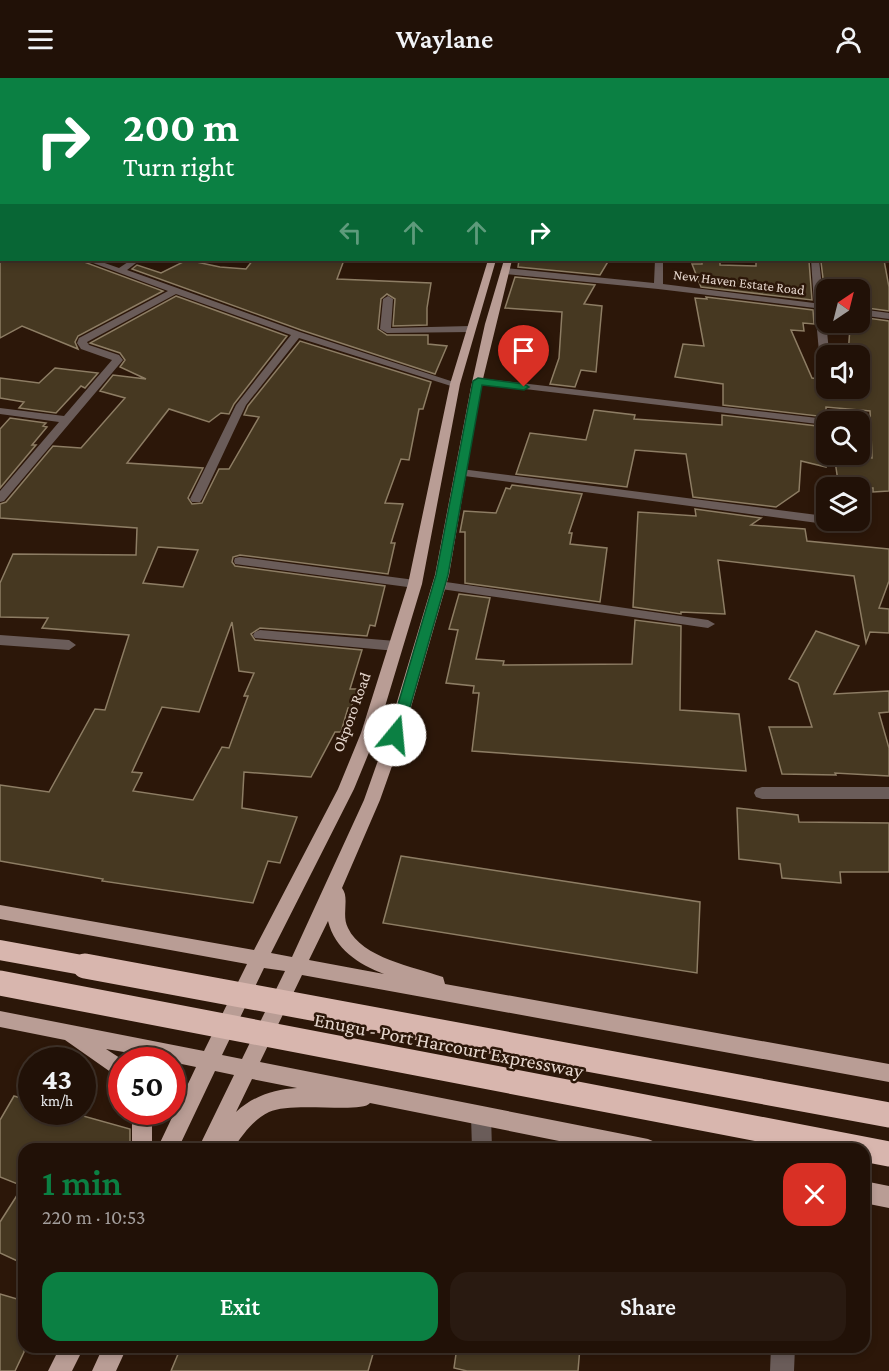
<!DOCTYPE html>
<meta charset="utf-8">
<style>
:root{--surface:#211107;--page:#291a11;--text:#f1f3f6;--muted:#a29d9b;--line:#3e3128;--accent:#0b8043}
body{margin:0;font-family:"Crimson Pro",serif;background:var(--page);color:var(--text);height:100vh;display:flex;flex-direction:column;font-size:22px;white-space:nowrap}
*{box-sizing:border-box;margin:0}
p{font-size:20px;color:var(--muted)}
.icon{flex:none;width:33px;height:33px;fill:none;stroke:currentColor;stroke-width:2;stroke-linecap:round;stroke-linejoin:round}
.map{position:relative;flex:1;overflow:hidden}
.panel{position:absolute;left:18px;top:1065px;width:852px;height:210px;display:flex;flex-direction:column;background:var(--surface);border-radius:18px;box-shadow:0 3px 9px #0003,0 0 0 2px var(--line)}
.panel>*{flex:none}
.banner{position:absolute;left:0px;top:0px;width:890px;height:183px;box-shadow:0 3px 9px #0003,0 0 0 2px var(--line);background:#0b8043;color:#fff;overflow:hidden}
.needle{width:39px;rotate:35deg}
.fabs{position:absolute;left:816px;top:201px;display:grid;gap:12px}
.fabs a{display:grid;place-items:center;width:54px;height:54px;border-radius:12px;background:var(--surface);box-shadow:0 3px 9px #0003,0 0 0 2px var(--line);font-size:30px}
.speed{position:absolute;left:18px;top:969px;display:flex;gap:12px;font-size:30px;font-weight:700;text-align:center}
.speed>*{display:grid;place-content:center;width:78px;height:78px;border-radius:50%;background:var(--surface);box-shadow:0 3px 9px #0003,0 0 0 2px var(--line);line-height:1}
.speed small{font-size:15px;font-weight:400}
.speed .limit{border:9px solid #d22;background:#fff;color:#111}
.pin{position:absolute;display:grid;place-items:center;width:51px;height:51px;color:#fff;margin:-62px -26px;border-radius:50% 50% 50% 0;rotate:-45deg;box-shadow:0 0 6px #0007}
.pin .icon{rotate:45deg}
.me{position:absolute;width:66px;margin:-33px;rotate:17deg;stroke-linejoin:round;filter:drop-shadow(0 0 4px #0008)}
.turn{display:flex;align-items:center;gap:21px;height:126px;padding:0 24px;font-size:27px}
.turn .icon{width:78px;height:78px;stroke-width:2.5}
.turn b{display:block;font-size:42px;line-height:51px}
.lanes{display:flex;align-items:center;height:57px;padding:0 24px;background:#0003;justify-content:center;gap:30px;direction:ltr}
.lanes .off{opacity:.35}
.round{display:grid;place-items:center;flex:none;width:63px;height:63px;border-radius:18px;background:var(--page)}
.overview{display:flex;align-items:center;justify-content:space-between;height:102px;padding:0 24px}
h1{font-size:36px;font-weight:600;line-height:45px;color:var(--accent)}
.action{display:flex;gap:12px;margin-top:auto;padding:12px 24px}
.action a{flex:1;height:69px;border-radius:18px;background:var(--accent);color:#fff;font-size:24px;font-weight:600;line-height:69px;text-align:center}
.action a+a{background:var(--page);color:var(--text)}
header{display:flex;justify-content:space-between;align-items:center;height:78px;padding:0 24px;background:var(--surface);font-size:27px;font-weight:600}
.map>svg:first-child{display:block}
.building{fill:#463821;stroke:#8d7d64;stroke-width:1.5;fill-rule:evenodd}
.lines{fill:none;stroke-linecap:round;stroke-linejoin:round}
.minor{fill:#6a5c59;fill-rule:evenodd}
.major{fill:#b99d95;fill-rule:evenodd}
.highway-bridge-far1{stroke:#d8b6ae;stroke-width:20}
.highway-bridge{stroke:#d8b6ae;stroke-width:25}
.route{fill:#0b8043;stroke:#07532c;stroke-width:1.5}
.labels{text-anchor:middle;stroke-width:5;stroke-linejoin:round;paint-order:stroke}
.far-street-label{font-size:14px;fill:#e7d8cf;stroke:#2c1709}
.street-label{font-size:16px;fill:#e7d8cf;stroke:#2c1709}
.near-street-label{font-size:20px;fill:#e7d8cf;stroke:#2c1709}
</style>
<header><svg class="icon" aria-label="menu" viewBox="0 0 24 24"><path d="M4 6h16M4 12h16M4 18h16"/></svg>Waylane<svg class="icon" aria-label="person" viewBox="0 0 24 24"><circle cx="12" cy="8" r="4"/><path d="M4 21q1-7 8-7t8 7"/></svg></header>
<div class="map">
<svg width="889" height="1293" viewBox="0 0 889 1293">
<rect width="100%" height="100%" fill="#2c1709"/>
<path class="building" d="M0 182H83L84 184 163 213 78 258 75 264 78 271 22 248 0 260Z
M187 182 220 189 246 191 253 182H344L337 201 431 205 427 230V247L393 248 395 221 387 216 381 221 378 251 387 257H428V266L447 268 435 296 301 252 132 191 137 187 161 195Z
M519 182H609L600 197 518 189Z
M702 182H720V187L756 188V182L809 183 812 222 701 209 692 186H702Z
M829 182 864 184V182H884L889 209V233L860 229V212H826V224L821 184H828Z
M515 199 595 207 584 226 602 228 596 294 581 292 575 309 550 306 559 280 562 234 505 230Z
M176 218 287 258 234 326 229 336 221 335 209 344 169 331 127 385 203 390 188 420 192 426 202 425 219 391H229L259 339 244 337 248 328 300 263 431 304 423 331H419L409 382 401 381 385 425 403 426 391 465H395L388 496 240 477 233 479 232 484 235 488 385 508 375 548 370 547 367 558 260 550 251 556 255 562 362 572 350 611H357L351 630H348L341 654H335L311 699 244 694 242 730 297 739 280 785 268 783 253 825 102 803 103 801 0 783V707L49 714 95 631 105 632 129 557 42 550 48 540 0 539V505L13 476 136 477 137 450 0 440V426L6 424 53 368 81 370 125 320 100 313 113 297 146 301 120 289 125 282 120 275 90 265ZM158 469 198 472 183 509 143 505ZM232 544 239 593 254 595 244 618H248L229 670 222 669 193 722 133 713 142 695 132 694 162 629 199 634Z
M706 219 813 232 814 246 803 245 804 253 791 252 812 300 826 302V310H860V278H848L850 249 829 248 828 244H860V239L889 243V413L873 414V410H839L834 376 872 380 870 333 826 329V339L723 327V306L675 299 683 266 704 268 695 220 707 221Z
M55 290 98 295 85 310 81 308 56 335 19 330 24 324 0 320V300L39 305Z
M594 332 635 337 634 341 722 347V337L826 349V389L801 383 799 413 776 429 693 419 686 376 635 372 627 409 516 396 530 355 586 362Z
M10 340 46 345 43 348 47 349 32 367H36L0 410V351Z
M512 407 582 416 569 455H572L570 466 607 470 600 524 465 505V454H460L464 433 496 435 506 410 510 411Z
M695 431 761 440 751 447 805 451 807 463 889 471V503L879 530 889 531V555L870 554 866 565 854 498 718 482 725 536 681 534V536L633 529 638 434 696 438Z
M459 516 490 520 476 581 504 583 503 587 632 586 635 542 681 548 680 632 739 636 746 693 472 673 479 615H473L474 608 446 605 458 552 449 551Z
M816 553 859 568 834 616 889 613V634L879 635 889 670V698L835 695 836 697 782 696 769 649H812L798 605 789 601Z
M737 730 798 737 799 744 889 745V794H840L841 805 782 800 780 786 739 781Z
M401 778 700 824 697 895 383 845Z
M14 1018 32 1023V1034H69L130 1051V1071H24V1186L0 1175V1144L23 1108 0 1099V1042Z
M0 1216 24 1223V1274L15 1293H0Z
M181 1269H375L368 1293H171Z
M457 1269H580L578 1293H467L454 1290Z"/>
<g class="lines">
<path class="minor" d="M758 0 768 2H755Z
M888 4H889V8H888Z
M0 11H2V15H0Z
M0 31H2V35H0Z
M0 54H2V58H0Z
M888 76H889V80H888Z
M0 154 2 155V160H0Z
M85 182H96L119 190 131 182H140L127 192 300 254 460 306 451 308 299 260 246 327 202 421 200 424H192L190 421 236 327 291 257 176 216 87 264 89 267 119 277 123 282 4 423 0 424V413L59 344 0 336V330L64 338 112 282 81 271 77 265 79 260 168 213Z
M655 182H663V206L814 225 811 182H819L824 226H826L825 232 829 274 824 277 819 274 815 230 658 211 505 196 500 193 505 190 654 205Z
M388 218 393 221 391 250 470 248 475 251 470 254 387 255 380 251 383 221Z
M860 231 889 235V241L860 237Z
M478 300 826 341 831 344H826V347L474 305V301Z
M461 391 825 438 826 442H831L825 446 457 397 455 395Z
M240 479 415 502 422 506 415 510 235 486 234 483 235 480Z
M439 503 708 542 715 546 708 550 434 510 432 507 434 504Z
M260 552 396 563 403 568 396 573 255 560 253 557 255 554Z
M0 557 69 562 76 567 69 572 0 567Z
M762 709H889V721H762L756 719 754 715 756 711Z
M481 1028 488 1031 491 1038 492 1071H472L471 1038 474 1031Z
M771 1269H795L794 1293H770Z"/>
<path class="major" d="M527 0H533V2H527Z
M539 0H545V2H539Z
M488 182H496L460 306 422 506 377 655 354 711 271 875 292 879 364 722 387 657 435 497 471 309 485 246 504 182H512L481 309 449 497 403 657 380 722 342 810C350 820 341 837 348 850 362 880 414 889 443 899L445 906 889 986V1004L302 897 260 984 648 1061 655 1064 658 1071H599L370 1025C362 1036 292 1023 269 1034 253 1042 243 1056 233 1071H198L234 997 215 993 178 1071H157L196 989 172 984V982L106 971 123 982 122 1002 65 962 0 949V933L204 973 247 886 0 841V827L254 872 338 711 361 655 408 506 450 306ZM328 843C335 871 358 886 384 896L309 882ZM264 890 285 893 242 981 222 977ZM252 1001 297 1010C275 1011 253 1018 236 1034Z
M132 1034H152V1071H132Z
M864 1103 889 1108V1130L864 1125Z
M60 1269H84L72 1293H48Z
M103 1269H127L116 1293H92Z"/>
<path class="highway-bridge-far1" d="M0 872 93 889"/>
<path class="highway-bridge" d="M85 888 889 1037
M0 905 889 1076"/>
</g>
<path class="route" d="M478 300 524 306 529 309 524 312 482 307 448 497 402 657 395 662 389 657 436 497 473 303Z"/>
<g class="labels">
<g class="far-street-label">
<text transform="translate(739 204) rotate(7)" y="5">New Haven Estate Road</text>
</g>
<g class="street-label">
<text transform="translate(351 634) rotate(-70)" y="6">Okporo Road</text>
</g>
<g class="near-street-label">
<text transform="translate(449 967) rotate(11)" y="7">Enugu - Port Harcourt Expressway</text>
</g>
</g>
</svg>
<div class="fabs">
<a><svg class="needle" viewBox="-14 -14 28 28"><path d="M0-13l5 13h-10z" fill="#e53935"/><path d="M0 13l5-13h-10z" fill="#a29d9b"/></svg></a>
<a><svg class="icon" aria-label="sound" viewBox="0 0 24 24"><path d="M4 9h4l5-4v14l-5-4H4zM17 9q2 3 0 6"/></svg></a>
<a><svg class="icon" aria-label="search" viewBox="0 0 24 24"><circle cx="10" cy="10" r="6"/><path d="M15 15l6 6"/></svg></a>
<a><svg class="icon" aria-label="layers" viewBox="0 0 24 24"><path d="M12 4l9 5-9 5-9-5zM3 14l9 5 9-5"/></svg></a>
</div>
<div class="speed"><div>43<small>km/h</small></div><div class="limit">50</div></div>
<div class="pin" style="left:524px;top:309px;background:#d93025"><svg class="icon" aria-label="arrive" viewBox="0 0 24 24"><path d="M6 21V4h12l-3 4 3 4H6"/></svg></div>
<svg class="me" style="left:395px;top:657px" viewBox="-20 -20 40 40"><circle r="19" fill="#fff"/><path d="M0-13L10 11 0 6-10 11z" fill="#0b8043"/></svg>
<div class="banner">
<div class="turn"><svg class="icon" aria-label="right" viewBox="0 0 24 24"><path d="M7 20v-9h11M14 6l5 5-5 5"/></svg><div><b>200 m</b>Turn right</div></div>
<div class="lanes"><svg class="icon off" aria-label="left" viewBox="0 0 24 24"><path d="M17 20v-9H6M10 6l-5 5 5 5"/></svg><svg class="icon off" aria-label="ahead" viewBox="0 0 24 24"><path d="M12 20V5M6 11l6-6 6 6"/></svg><svg class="icon off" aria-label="ahead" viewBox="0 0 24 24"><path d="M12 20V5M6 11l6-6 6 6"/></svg><svg class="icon" aria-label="right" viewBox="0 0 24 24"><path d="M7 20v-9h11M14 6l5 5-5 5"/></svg></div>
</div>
<section class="panel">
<div class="overview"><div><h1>1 min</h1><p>220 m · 10:53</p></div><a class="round" style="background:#d93025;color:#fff"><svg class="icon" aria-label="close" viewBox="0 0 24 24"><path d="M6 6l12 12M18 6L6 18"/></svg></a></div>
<div class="action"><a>Exit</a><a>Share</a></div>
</section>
</div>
